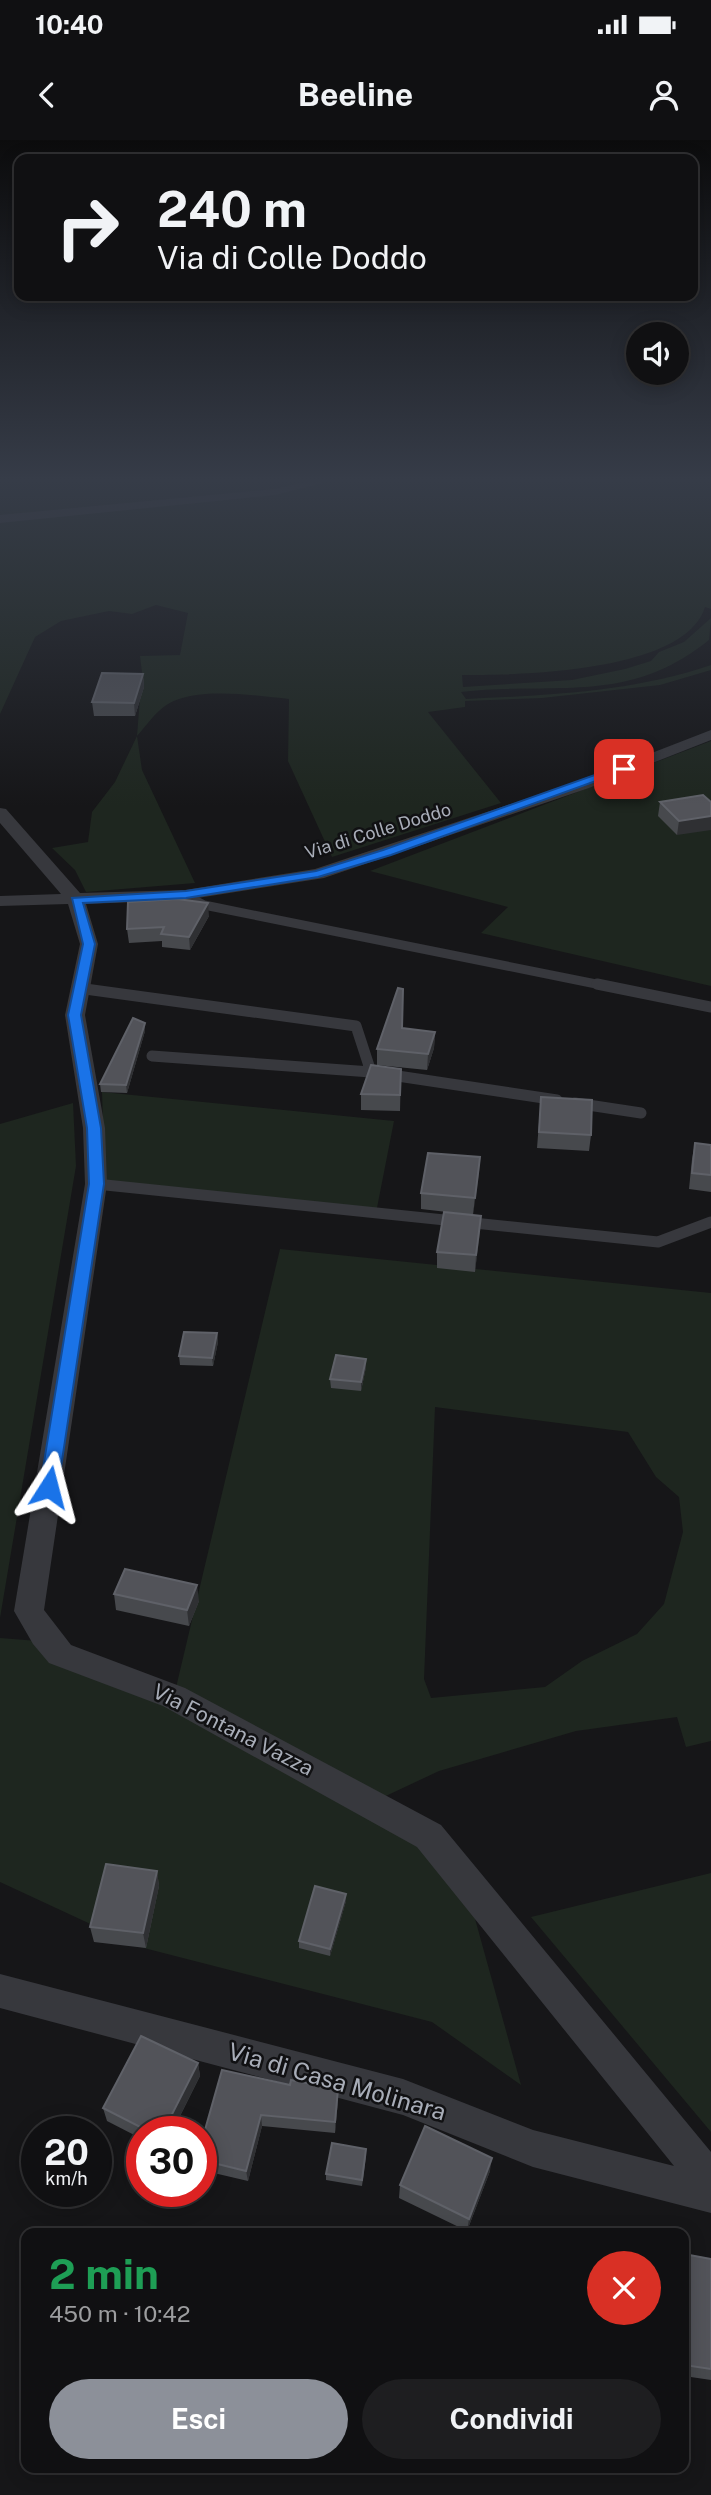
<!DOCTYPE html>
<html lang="it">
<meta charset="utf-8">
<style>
:root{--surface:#101012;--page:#1e1e20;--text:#f1f3f6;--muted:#9c9d9f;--line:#303032;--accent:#8c9099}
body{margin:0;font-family:"Public Sans",sans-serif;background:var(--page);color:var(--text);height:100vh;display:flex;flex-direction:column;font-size:26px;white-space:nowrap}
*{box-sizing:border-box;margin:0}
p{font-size:23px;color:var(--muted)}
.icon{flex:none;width:38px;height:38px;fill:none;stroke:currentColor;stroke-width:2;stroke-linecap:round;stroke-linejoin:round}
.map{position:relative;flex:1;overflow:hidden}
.details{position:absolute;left:21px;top:2088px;width:668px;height:245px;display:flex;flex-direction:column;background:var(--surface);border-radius:14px;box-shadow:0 4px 18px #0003,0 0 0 2px var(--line)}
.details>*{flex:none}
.guide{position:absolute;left:14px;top:14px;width:684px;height:147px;border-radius:14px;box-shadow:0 4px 18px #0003,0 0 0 2px var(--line);background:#101012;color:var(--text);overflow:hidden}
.buttons{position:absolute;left:626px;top:182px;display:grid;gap:14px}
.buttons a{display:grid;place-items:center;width:63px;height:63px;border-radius:50%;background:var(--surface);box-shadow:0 4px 18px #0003,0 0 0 2px var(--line);font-size:35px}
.speed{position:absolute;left:21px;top:1976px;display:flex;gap:14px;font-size:35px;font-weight:700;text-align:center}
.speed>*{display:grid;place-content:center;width:91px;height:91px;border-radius:50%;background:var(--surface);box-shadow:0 4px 18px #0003,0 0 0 2px var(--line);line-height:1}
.speed small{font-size:18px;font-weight:400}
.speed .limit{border:10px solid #d22;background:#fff;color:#111}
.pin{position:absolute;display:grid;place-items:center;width:60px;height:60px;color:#fff;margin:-30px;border-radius:14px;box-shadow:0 4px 10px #0006}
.me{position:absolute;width:77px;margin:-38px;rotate:9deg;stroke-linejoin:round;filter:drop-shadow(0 0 5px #0008)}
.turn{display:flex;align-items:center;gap:24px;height:147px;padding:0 28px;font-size:32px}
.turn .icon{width:91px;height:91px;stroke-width:2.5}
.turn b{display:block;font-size:49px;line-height:60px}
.round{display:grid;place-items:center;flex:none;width:74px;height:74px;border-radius:37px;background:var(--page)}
.headline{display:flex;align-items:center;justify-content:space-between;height:119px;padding:0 28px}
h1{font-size:42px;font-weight:700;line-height:52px;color:#1e9e55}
.cta{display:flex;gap:14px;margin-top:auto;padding:14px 28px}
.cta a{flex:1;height:80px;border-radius:42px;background:var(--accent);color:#fff;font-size:28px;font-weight:700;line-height:80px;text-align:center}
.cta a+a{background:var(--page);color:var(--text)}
.status{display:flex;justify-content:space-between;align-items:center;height:49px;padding:0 35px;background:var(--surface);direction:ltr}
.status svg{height:19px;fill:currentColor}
header{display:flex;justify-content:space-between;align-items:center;height:91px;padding:0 28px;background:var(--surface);font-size:32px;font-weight:700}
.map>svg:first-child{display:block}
.green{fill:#1e261f;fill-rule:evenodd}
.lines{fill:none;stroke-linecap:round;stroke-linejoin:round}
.service-far1{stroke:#37383d;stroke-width:9}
.service{stroke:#37383d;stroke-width:11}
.minor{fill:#37383d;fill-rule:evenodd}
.wall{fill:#47494d}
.shaded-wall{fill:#2f3033}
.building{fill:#525359;stroke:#5f6168;stroke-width:2}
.route{fill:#1a73e8;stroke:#114b97;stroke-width:2}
.labels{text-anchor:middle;stroke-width:5;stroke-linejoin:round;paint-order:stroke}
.far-street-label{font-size:18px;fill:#a8adb8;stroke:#111113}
.street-label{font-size:21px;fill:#a8adb8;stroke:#111113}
.near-street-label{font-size:24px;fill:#a8adb8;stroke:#111113}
</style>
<div class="status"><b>10:40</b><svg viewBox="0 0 49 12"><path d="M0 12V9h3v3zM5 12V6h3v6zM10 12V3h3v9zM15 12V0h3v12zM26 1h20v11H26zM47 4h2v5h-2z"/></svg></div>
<header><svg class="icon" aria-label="back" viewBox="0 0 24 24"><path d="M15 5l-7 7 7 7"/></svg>Beeline<svg class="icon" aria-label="person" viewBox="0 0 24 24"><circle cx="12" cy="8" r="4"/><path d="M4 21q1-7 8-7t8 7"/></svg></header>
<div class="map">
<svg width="711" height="2355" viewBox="0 0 711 2355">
<rect width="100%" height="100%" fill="#161618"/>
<path class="green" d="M0 337H711V469L705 467C685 533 518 535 462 535L463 547 572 540 625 529 651 521 659 512 684 502 711 478 709 500C627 566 556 541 461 552L466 559C549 555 632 552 711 525V530L660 545 542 558 465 561V567L428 572 501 663 332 717 288 621 289 559C256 556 198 546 168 564 156 571 147 585 137 596L142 630 195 743 86 752 75 730 52 708 88 702 92 672 115 642 137 596 142 532 140 516 180 515 188 473 156 465 132 474 109 471 61 481 35 497 0 574Z
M711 601V846L481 793 508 767 370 731Z
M102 952 394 981 376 1073 105 1045Z
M73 963 76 1026 0 1478V984Z
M280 1109 711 1153V1601L686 1607 677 1577 576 1591 439 1631 373 1662 469 1757 521 1945 432 1882 140 1807 0 1742V1498L38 1501 174 1556ZM435 1267 628 1292 656 1337 679 1357 683 1392 664 1464 637 1494 582 1521 545 1547 431 1558 424 1539Z
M711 1733V1992L531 1777Z"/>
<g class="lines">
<path class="service-far1" d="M185 755 204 765 606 846"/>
<path class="service" d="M597 844 711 867
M78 848 356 886 371 932
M152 916 371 932 557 960
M575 963 641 973
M96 1044 658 1102 711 1082"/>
<path class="minor" d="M326 337H346L275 355 0 383V375L275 349Z
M711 590V600L589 648 324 738 185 760 86 764 98 804 85 875 105 988 107 1044 44 1470 71 1505 185 1548 441 1685 711 2012V2073L533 2027 403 1975 0 1868V1834L403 1939 533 1990 674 2026 417 1707 163 1566 49 1523 33 1504 14 1471 85 1044 83 988 65 875 80 804 68 764 0 766V756L61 754 0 683V668L6 669 80 753 185 750 315 729 577 642Z"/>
</g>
<path class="wall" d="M143 534 144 547 135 576H94L92 562Z
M660 662H711L677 695 658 676Z
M209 776 190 810 162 807V801L129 803 127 789Z
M402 888 435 892 434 908 427 930 377 925V909Z
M145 891 127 953 101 952 100 944Z
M401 929 400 971 361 970V954Z
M541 957 591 995 589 1011 537 1008Z
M695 1003 711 1005V1052L689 1049 692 1019Z
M480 1017 473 1075 421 1069V1053Z
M481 1076 475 1132 437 1128V1112Z
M217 1193 218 1202 213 1226 180 1225 179 1216Z
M366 1219V1227L361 1251 331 1248 330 1239Z
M114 1454 199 1461 189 1486 116 1470Z
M157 1731 159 1746 146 1808 94 1802 90 1787Z
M346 1761 330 1816 299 1808V1801Z
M198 1923 200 1936 172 1992H142V1999L107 1981 103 1968Z
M290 1945 338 1960 335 1993 262 1986 248 2041 201 2030V2004Z
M366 2016 362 2046 326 2040V2034Z
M490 2031 467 2091 399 2058 400 2045Z
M684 2114 711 2119V2240L684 2236Z"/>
<path class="shaded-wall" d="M143 534 144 547 135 576 134 563Z
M711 676V690L677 695 679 681Z
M208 763 209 776 190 810 189 797Z
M145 883V891L127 953 126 945Z
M435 892 434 908 427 930 428 914Z
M480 1017 479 1033 473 1075 475 1058Z
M481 1076 480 1092 475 1132 476 1115Z
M217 1193 218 1202 213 1226 212 1218Z
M366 1219V1227L361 1251V1242Z
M197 1445 199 1461 189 1486 187 1470Z
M157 1731 159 1746 146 1808 143 1793Z
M346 1754V1761L330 1816V1809Z
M198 1923 200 1936 172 1992H163Z
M338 1949V1960L335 1993V1982Z
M261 1975 262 1986 248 2041 246 2031Z
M492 2018 490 2031 467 2091 469 2079Z"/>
<path class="building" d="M102 533 143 534 134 563 92 562Z
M703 655 711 662V676L679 681 660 662Z
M177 759 208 763 189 797 161 794 164 787 127 789 128 762Z
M398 848 403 849 402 888 435 892 428 914 377 909Z
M133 878 145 883 126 945 100 944Z
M371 925 401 929 400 955 361 954Z
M541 957 592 960 591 995 539 992Z
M695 1003 711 1005V1035L692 1033Z
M428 1013 480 1017 475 1058 421 1053Z
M444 1072 481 1076 476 1115 437 1112Z
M184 1192 217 1193 212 1218 179 1216Z
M336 1215 366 1219 361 1242 330 1239Z
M125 1429 197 1445 187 1470 114 1454Z
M106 1724 157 1731 143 1793 90 1787Z
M315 1746 346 1754 330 1809 299 1801Z
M141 1896 198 1923 163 1992H150L103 1968Z
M222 1930 290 1945 291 1940 338 1949 335 1982 261 1975 246 2031 201 2020V2004Z
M425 1986 492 2018 469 2079 400 2045Z
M332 2003 366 2009 362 2040 326 2034Z
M684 2114 711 2119V2229L684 2225Z"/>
<linearGradient id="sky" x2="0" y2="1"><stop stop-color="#0c0c0d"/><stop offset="0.51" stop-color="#363c48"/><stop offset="1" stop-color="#363c48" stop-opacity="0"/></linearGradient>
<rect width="711" height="666" fill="url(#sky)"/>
<path class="route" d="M620 626 629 629 391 715 318 737 186 758 83 763 95 804 81 875 101 988 104 1044 58 1347 49 1354 43 1352 40 1347 89 1044 87 988 68 875 83 804 72 758 186 751 316 731 383 710Z"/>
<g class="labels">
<g class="far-street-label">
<text transform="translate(378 691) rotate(-17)" y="6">Via di Colle Doddo</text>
</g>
<g class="street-label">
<text transform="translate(233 1590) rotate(27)" y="7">Via Fontana Vazza</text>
</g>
<g class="near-street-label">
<text transform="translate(337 1942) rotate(16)" y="8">Via di Casa Molinara</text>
</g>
</g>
</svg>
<div class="buttons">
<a><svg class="icon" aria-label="sound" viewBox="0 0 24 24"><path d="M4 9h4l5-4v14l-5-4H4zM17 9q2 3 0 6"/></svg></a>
</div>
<div class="speed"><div>20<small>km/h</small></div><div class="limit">30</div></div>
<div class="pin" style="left:624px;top:629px;background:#d93025"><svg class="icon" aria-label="arrive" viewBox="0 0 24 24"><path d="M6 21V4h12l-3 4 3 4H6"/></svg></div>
<svg class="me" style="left:49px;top:1347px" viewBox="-20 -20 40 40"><path d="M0-17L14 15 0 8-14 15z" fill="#1a73e8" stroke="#fff" stroke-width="4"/></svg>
<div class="guide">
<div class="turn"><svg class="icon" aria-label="right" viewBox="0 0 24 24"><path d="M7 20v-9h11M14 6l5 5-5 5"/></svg><div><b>240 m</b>Via di Colle Doddo</div></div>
</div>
<section class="details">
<div class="headline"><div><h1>2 min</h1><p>450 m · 10:42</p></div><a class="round" style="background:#d93025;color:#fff"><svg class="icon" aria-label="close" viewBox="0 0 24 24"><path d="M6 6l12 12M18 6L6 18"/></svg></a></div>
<div class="cta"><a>Esci</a><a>Condividi</a></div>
</section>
</div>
